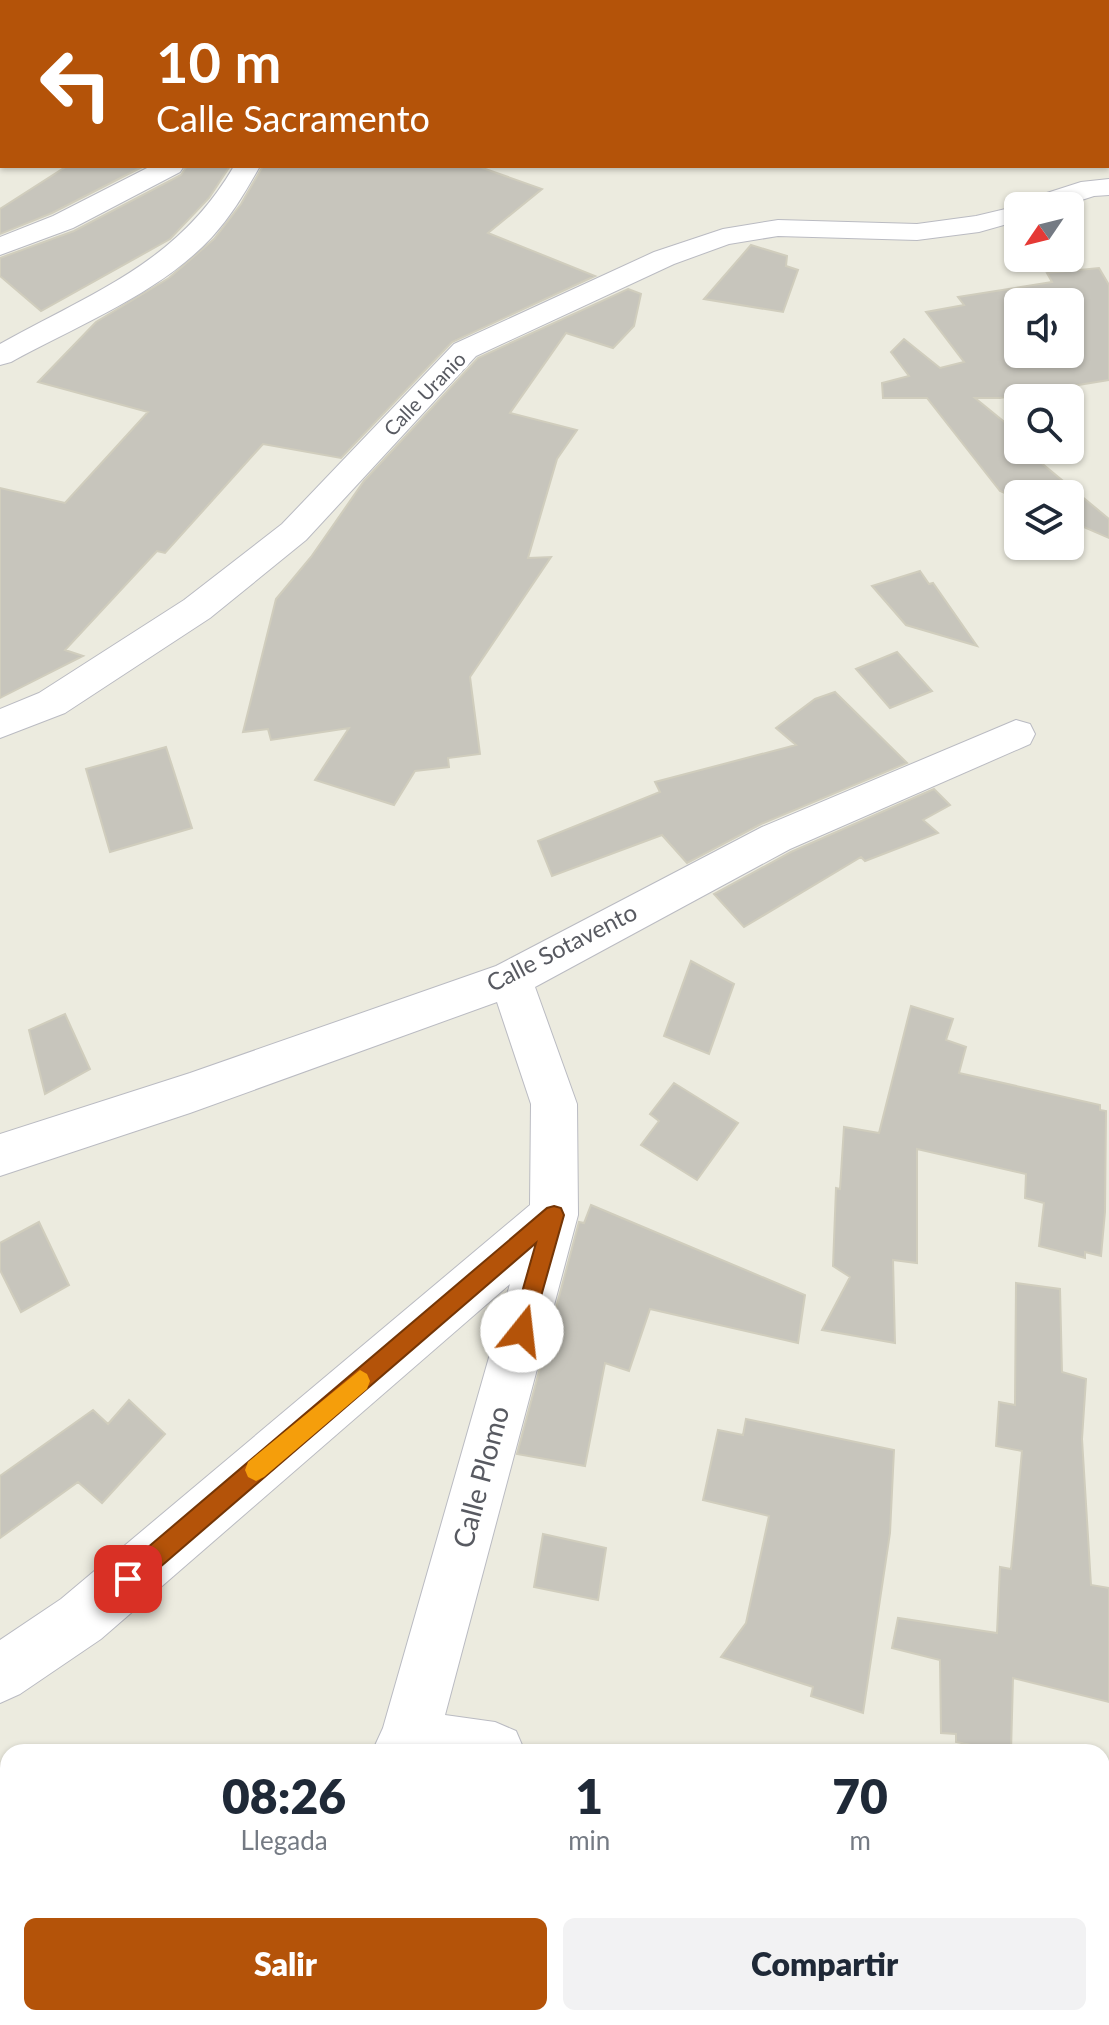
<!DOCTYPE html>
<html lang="es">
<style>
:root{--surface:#fff;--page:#f2f2f3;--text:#1f2937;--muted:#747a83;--accent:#b45309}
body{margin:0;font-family:Lato,sans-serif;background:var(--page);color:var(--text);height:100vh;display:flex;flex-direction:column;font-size:30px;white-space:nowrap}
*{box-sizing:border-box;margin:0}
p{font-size:26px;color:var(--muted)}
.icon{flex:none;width:44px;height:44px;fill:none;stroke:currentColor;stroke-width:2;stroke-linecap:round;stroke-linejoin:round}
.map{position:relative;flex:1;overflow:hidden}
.side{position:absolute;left:0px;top:1744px;width:1110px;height:282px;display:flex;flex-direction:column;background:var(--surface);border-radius:24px 24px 0 0;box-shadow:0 2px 6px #0004}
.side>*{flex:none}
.hud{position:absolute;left:0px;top:0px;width:1110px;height:168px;box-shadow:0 2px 6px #0004;background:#b45309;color:#fff;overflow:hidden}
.needle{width:52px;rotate:235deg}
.tools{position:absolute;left:1004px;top:192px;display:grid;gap:16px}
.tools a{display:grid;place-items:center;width:80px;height:80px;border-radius:12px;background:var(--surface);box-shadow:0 2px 6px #0004;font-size:40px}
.pin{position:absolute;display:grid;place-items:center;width:68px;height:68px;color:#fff;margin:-34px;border-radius:16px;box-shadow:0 4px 12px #0006}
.me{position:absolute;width:88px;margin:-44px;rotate:16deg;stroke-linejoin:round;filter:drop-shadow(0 0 6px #0008)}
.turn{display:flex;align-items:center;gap:28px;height:168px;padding:0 24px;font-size:36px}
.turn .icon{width:104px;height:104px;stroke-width:2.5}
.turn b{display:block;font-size:56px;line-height:68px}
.eta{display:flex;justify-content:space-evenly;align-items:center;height:136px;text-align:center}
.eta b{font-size:48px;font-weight:800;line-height:56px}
.button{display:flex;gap:16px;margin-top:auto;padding:16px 24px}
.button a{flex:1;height:92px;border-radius:12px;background:var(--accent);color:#fff;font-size:32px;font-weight:800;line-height:92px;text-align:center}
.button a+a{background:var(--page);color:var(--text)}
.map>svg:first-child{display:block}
.building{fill:#c7c5bc;stroke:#d0cdbd;stroke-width:2;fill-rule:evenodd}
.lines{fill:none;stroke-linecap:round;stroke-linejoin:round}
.minor-casing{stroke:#babbc2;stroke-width:2}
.secondary-casing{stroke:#babcc4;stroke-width:2}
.minor{fill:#fff;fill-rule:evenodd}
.secondary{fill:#fff;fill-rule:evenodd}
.route{fill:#b45309;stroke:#753606;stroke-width:2}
.slow{fill:#f59e0b}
.labels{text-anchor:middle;stroke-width:8;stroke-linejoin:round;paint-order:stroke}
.far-street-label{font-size:20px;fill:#585a61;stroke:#fff}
.street-label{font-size:24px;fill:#585a61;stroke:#fff}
.near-street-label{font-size:28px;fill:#585a61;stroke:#fff}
</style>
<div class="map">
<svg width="1109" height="2025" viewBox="0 0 1109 2025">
<rect width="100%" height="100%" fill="#ecebdf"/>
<path class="building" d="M67 166H144L52 213 0 234V209Z
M187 166H230L209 198 170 239 41 311 0 276V258L74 231 181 175Z
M263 166H477L542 189 488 233 595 276 452 342 341 458 263 444 165 553 157 551 65 650 83 656 0 698V488L65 503 148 412 38 382 96 322 169 278 214 239 241 204Z
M751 245 787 256 786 266 798 270 783 312 704 299Z
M1099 268 1109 285V380L1000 398H975L1018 433V450H1038L1047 457 1039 461 1109 519V538L1070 521V494H1018V499L1000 491 927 398H883L882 383 909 376 891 352 904 339 940 368 964 362 926 312 964 305 958 297 1052 282 1047 273ZM1018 302H1070V354H1018Z
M628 289 641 294 634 326 613 348 566 333 510 413 577 430 557 459 528 558 551 557 470 677 480 754 448 758 449 767 415 771 394 805 315 780 349 728 271 740 268 729 243 732 276 599 311 557 364 481 478 358Z
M920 571 929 584 933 583 977 646 906 625 872 586Z
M897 652 932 691 890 708 856 669Z
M835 692 907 763 761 824 687 863 662 835 552 876 538 841 660 792 655 782 796 745 776 728 815 699Z
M166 747 192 828 110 852 86 769Z
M934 789 950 805 923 820 938 833 865 861 861 857 744 927 714 894 791 852Z
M691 961 734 984 709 1054 664 1036Z
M911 1006 953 1019 946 1040 966 1047 959 1073 1100 1105V1110L1106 1111 1105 1212 1101 1256 1085 1252V1258L1039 1246 1044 1203 1025 1198 1026 1174 917 1149V1263L893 1260 895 1343 822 1330 850 1277 833 1266 836 1188 840 1189 844 1127 879 1133Z
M65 1014 90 1069 45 1094 29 1030Z
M674 1083 738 1123 697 1180 641 1145 659 1121 650 1114Z
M591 1205 805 1295 798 1343 650 1309 629 1371 605 1363 585 1466 517 1454 579 1222 584 1223Z
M39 1222 69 1285 21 1312 0 1270V1243Z
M1016 1283 1060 1289 1062 1372 1086 1379 1082 1439 1091 1585 1109 1588V1702L1013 1678 1011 1752H1006L956 1742V1734L941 1733 940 1660 892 1648 898 1618 997 1633 1000 1567 1011 1569 1022 1451 996 1446 999 1402 1015 1405Z
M129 1400 165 1434 102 1503 78 1482 0 1538V1476L93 1410 108 1424Z
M746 1419 894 1450 890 1533 863 1713 811 1696 813 1687 721 1657 746 1623 769 1516 703 1500 718 1430 743 1435Z
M543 1534 606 1548 598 1600 534 1587Z"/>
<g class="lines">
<g class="minor-casing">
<path id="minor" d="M223 0H250L221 2Z
M369 0H397L367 2Z
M425 0H452L454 2H427Z
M480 0H509L511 2H482Z
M1037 0H1069L1035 2Z
M0 5H2V19H0Z
M151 166H184L180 172 73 228 0 255V237L53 216Z
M234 166H260C246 191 232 215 212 237 159 294 78 325 11 362L0 365V344C93 292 178 263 234 166Z
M1109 179V195L1094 196 1063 206H1018V221L979 232 917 240 778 236 729 244 674 264 476 356 306 540 210 618 65 713 0 738V709L39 693 184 600 282 524 454 344 654 252 723 229 778 220 917 224 976 216 1022 205 1025 200 1081 182Z
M1016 720 1030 724 1035 734 1030 744 790 849 535 987 577 1104 578 1215 445 1715 495 1722 516 1731 525 1752H372L383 1728 510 1284 101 1639 20 1694 0 1703V1640L61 1599 530 1205 531 1104 497 1002 190 1113 0 1176V1134L190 1073 496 966 762 827Z
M1102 1810 1109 1811V1873L1102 1872Z
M206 2018H275L272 2025H204Z"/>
</g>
<g class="secondary-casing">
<path id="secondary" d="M903 0H934L936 2H905Z
M1108 40H1109V54H1108Z"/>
</g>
<use href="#minor" class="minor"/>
<use href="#secondary" class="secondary"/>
</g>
<path class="route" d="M554 1206 561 1208 564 1215 529 1339 522 1342 514 1339 511 1331 536 1243 137 1587 128 1591 120 1587 117 1579 120 1571 547 1208Z"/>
<path class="slow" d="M360 1370 367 1374 370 1381 367 1389 264 1477 256 1481 248 1477 245 1470 248 1462Z"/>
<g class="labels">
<g class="far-street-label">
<text transform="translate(425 394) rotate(-46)" y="7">Calle Uranio</text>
</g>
<g class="street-label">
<text transform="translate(562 948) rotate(-27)" y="8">Calle Sotavento</text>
</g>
<g class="near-street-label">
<text transform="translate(481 1477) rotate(-75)" y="10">Calle Plomo</text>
</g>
</g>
</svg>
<div class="tools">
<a><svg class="needle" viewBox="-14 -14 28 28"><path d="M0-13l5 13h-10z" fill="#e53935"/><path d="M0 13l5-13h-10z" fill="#747a83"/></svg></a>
<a><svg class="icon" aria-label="sound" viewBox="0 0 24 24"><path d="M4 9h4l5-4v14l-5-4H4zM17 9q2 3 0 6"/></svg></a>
<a><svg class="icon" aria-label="search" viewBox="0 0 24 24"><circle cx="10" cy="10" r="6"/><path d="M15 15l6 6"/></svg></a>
<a><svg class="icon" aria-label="layers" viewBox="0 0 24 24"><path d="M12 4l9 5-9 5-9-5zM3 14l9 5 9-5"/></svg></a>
</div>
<div class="pin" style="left:128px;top:1579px;background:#d93025"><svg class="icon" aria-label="arrive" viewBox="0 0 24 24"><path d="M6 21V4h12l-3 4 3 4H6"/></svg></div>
<svg class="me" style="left:522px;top:1331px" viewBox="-20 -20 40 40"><circle r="19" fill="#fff"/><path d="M0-13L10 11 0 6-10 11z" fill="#b45309"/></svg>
<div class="hud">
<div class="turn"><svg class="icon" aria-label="left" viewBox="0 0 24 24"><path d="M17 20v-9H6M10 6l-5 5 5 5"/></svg><div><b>10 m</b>Calle Sacramento</div></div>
</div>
<section class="side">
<div class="eta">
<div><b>08:26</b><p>Llegada</p></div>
<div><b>1</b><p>min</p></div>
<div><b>70</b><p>m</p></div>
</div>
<div class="button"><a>Salir</a><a>Compartir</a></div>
</section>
</div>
